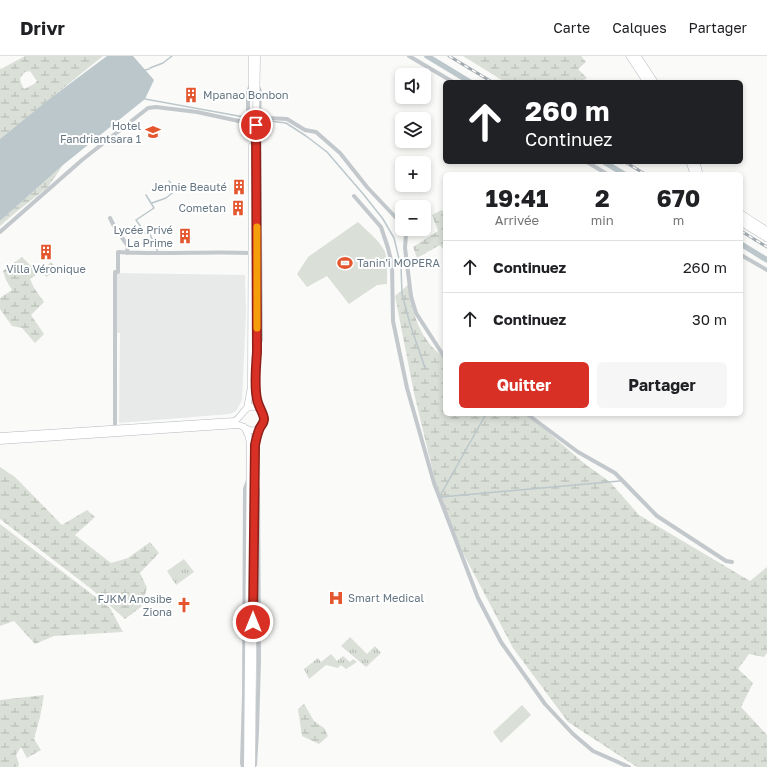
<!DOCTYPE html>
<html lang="fr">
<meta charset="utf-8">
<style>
:root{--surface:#fff;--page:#f6f6f6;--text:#202124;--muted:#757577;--line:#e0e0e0;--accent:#d93025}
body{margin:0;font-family:"Golos Text",sans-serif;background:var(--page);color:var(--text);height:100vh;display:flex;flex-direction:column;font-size:15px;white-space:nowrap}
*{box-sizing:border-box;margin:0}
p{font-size:13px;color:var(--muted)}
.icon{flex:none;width:22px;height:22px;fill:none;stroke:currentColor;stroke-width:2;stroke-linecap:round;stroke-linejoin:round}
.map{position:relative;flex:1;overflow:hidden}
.panel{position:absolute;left:443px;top:116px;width:300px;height:244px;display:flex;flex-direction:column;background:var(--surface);border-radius:6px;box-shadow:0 2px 6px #0003}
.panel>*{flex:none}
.top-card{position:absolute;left:443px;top:24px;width:300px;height:84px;border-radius:6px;box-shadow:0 2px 6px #0003;background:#202124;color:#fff;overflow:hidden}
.buttons{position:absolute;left:395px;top:12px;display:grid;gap:8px}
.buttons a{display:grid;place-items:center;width:36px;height:36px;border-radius:6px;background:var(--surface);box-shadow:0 2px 6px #0003;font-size:20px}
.pin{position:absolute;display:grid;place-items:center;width:34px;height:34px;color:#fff;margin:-17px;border:2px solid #fff;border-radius:50%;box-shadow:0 1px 4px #0007}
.me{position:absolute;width:44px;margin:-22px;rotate:0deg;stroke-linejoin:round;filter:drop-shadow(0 0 3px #0008)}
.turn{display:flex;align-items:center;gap:14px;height:84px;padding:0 16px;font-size:18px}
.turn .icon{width:52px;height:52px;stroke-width:2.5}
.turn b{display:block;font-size:28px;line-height:34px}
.eta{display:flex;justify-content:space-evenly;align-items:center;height:68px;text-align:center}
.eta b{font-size:24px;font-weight:700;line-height:28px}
.primary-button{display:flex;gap:8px;margin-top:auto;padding:8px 16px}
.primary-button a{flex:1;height:46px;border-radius:6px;background:var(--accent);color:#fff;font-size:16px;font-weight:700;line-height:46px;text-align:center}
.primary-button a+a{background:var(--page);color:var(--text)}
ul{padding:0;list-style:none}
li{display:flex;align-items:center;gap:12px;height:52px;padding:0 16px;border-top:1px solid var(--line)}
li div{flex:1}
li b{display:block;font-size:15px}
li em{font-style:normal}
header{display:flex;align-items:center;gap:24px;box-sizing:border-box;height:56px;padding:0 20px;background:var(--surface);border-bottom:1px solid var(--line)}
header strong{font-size:19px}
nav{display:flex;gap:22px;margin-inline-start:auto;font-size:14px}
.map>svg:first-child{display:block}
.built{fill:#e8e9e9}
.grass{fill:url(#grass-tufts)}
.wetland{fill:url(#wetland-marsh);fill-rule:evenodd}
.pitch{fill:#dadfd7}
.water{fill:#bbc7cb}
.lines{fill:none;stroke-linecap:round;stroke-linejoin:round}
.stream{stroke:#bbc7cb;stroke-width:1.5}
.canal{stroke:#bbc7cb;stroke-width:5.5}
.secondary-casing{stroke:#b3babf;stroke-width:7}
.primary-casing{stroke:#b5babe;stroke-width:8}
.street{stroke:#c3c8cc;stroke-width:4}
.secondary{stroke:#fff;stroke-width:6}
.primary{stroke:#fff;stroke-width:7}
.rail-casing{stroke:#a2aab0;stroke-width:3}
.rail{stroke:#fff;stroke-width:1.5;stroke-dasharray:4.5;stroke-linecap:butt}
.route-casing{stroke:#8d1f18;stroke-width:10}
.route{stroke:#d93025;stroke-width:7}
.slow{stroke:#f59e0b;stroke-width:7}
.labels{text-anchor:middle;stroke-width:4;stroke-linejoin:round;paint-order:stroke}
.poi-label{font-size:11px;fill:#657683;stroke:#fff;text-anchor:end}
</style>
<header>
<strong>Drivr</strong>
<nav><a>Carte</a><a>Calques</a><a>Partager</a></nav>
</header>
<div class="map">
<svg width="767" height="711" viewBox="0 0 767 711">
<defs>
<pattern id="grass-tufts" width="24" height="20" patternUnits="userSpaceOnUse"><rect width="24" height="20" fill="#dadfd7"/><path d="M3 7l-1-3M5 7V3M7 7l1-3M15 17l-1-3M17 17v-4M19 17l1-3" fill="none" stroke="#b4b9b4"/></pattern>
<pattern id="wetland-marsh" width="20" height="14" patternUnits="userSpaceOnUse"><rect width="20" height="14" fill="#dadfd7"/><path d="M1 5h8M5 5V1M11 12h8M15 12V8" fill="none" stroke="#b4b9b4"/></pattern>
</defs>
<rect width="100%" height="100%" fill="#fafaf8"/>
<path class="built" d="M116 217 245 219 246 258 242 344 236 355 230 358 119 367 120 277H116Z"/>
<path class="grass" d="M184 503 194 516 176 529 167 515Z
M350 581 367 598 375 590 381 597 366 611 341 590Z
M331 598 337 605 343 600 350 606 353 603 357 606 346 613 341 609 338 612 326 609 309 623 304 613 318 602 321 606Z"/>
<path class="wetland" d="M25 0H103L0 83V12L1 13ZM30 15 37 25 34 28 24 33 21 27 20 22 25 16Z
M463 0H581L586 6 578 13 587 22 581 26H505Z
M63 109 48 131 15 157 0 170V165Z
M442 154 445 158V196L440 189 417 202 413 191 438 175 432 159Z
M22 201 35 214 44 212 51 206 56 213 47 221 40 216 30 223 34 232 44 246 31 259 44 278 35 287 22 272 12 270 0 253V242L12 234 6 224 3 215Z
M408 229C411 249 416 271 429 287 433 293 440 298 445 302V358H527L585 408 610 426 639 459 750 525 767 511V597L764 601 749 598 738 613 753 627 741 651 767 679V711H637L568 666 513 592 464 499 439 441 414 337 395 240Z
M0 411 15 421 62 469 87 454 95 461 75 479 111 507 128 502 150 486 159 497 140 517 147 532 141 551 125 563 90 532 0 463Z
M0 468 110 552 123 576 54 580 35 588 14 565 0 570Z
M44 639 40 661 34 683 41 694 27 702 21 691 16 699 19 708 18 711H0V644Z
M304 648 314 665 324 672 328 680 319 688 302 680 298 653Z"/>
<path class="pitch" d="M358 166C367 175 378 183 384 194 388 200 387 221 387 228L377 229 349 248 327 220 307 231 297 218 308 201Z
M522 649 531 659 501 687 493 676Z"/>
<path class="water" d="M107 0H133L154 24 145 43 63 109 0 165V83L48 44Z"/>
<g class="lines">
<path class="stream" d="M430 0 473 26
M150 12 163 7 172 0
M145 14 149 13
M145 43 255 63
M261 64 286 67 306 80 327 96 364 139 383 163 394 182 401 211 402 238 410 268 425 312
M607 106 627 118
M146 139 154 152 136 164 146 178 149 176 158 196
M152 147 166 142 176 134 175 132 169 125
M741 187 767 203
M440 440 486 358
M441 441 620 425"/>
<path class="canal" d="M427 0 470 26
M604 106 624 118
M741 188 767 204"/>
<g class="secondary-casing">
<path id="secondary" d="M252 0V38
M257 0 256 62 257 296C256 316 254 334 260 353
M247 352 251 331 252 90
M244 371 248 379 250 387 247 711
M0 380 234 365C242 362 242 353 250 351 268 347 269 378 250 374 246 373 243 370 238 369L0 385
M254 431 255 387 259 372
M252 711 254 515"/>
</g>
<g class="primary-casing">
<path id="primary" d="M630 0 647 26
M637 0 654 26
M690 106 694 118
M696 106 699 118
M741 158 767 175
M741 166 767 182"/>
</g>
<path class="street" d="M409 0 453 26
M258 30 260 36 259 59 261 284 258 292
M259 59 268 62 287 63 305 74 316 76 340 97 367 131 400 166 402 169
M587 106 607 118
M354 140 381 171 388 192 392 208 393 265 407 332 434 427 478 542 501 586 545 648 573 678 593 695 629 711
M110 162 115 172 128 190 127 197
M404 173 406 178 405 192 411 240 416 257 445 302
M0 176 82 104 148 52 156 51 197 56 248 67V37L250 31
M741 199 767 214
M527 358 578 396 615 417 657 460 726 505 732 506
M115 372V216H118V196C162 199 206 195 250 197
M255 709 257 676 259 603 258 434 256 426
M243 711 242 707 244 639 245 433 248 424"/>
<use href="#secondary" class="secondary"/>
<use href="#primary" class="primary"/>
<g class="rail-casing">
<path id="rail" d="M449 0 492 26
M625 106 645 118
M741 175 767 191"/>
</g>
<use href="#rail" class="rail"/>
</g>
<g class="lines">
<g class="route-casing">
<path id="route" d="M253 566 255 389C256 384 257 379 259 374 260 370 264 368 264 363 264 358 258 350 257 343 254 329 256 311 257 296L256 69"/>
</g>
<use href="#route" class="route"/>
<path class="slow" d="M257 171V272"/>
</g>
<defs>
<g id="building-bare" transform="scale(1.2)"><path d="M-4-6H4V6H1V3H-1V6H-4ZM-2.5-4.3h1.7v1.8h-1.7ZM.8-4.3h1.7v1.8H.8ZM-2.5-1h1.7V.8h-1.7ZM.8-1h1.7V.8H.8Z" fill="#e4572e" stroke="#fff" stroke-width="2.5" paint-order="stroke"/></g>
<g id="school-bare" transform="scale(1.2)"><path d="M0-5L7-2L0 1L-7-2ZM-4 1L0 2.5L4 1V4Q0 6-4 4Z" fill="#e4572e" stroke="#fff" stroke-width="2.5" paint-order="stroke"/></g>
<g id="stadium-bare" transform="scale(1.2)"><path d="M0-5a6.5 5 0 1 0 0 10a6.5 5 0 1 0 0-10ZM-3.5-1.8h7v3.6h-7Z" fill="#e4572e" stroke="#fff" stroke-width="2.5" paint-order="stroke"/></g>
<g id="hospital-bare" transform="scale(1.2)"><path d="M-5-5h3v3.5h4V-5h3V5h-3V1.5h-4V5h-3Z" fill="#e4572e" stroke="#fff" stroke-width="2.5" paint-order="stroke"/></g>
<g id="church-bare" transform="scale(1.2)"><path d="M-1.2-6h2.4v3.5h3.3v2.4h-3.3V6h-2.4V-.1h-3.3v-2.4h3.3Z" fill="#e4572e" stroke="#fff" stroke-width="2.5" paint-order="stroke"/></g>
</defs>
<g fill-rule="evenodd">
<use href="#building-bare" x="191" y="39"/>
<use href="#school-bare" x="153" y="76"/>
<use href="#building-bare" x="239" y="131"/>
<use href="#building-bare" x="238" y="152"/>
<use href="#building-bare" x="185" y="180"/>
<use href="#building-bare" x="46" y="196"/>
<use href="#stadium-bare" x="345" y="207"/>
<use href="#hospital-bare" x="336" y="542"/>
<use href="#church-bare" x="184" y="549"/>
</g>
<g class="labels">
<g class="poi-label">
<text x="203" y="43" text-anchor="start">Mpanao Bonbon</text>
<text x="141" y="74">Hotel<tspan x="141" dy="13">Fandriantsara 1</tspan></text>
<text x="227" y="135">Jennie Beauté</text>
<text x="226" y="156">Cometan</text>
<text x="173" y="178">Lycée Privé<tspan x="173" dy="13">La Prime</tspan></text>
<text x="357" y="211" text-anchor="start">Tanin'i MOPERA</text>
<text x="46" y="217" text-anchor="middle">Villa Véronique</text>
<text x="348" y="546" text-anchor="start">Smart Medical</text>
<text x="172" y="547">FJKM Anosibe<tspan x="172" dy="13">Ziona</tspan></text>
</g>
</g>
</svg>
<div class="buttons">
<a><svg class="icon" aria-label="sound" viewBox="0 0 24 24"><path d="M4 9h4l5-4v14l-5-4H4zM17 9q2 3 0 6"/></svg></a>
<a><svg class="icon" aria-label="layers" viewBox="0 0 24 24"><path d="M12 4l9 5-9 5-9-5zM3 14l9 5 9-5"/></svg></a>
<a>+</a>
<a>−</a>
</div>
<div class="pin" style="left:256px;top:69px;background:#d93025"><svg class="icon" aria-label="arrive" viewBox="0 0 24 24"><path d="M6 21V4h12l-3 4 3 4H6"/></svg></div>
<svg class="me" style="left:253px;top:566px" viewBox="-20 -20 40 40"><circle r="17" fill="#d93025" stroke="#fff" stroke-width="3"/><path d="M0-11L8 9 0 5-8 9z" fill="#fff"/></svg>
<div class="top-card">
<div class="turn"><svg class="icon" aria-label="ahead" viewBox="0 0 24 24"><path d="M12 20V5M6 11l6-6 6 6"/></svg><div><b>260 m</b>Continuez</div></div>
</div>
<section class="panel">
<div class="eta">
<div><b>19:41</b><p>Arrivée</p></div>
<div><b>2</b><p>min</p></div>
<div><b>670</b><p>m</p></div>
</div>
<ul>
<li><svg class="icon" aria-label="ahead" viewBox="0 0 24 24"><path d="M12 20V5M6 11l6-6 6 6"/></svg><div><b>Continuez</b></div><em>260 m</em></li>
<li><svg class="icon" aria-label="ahead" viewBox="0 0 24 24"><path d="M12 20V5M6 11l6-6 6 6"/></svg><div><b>Continuez</b></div><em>30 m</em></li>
</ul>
<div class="primary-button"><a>Quitter</a><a>Partager</a></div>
</section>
</div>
